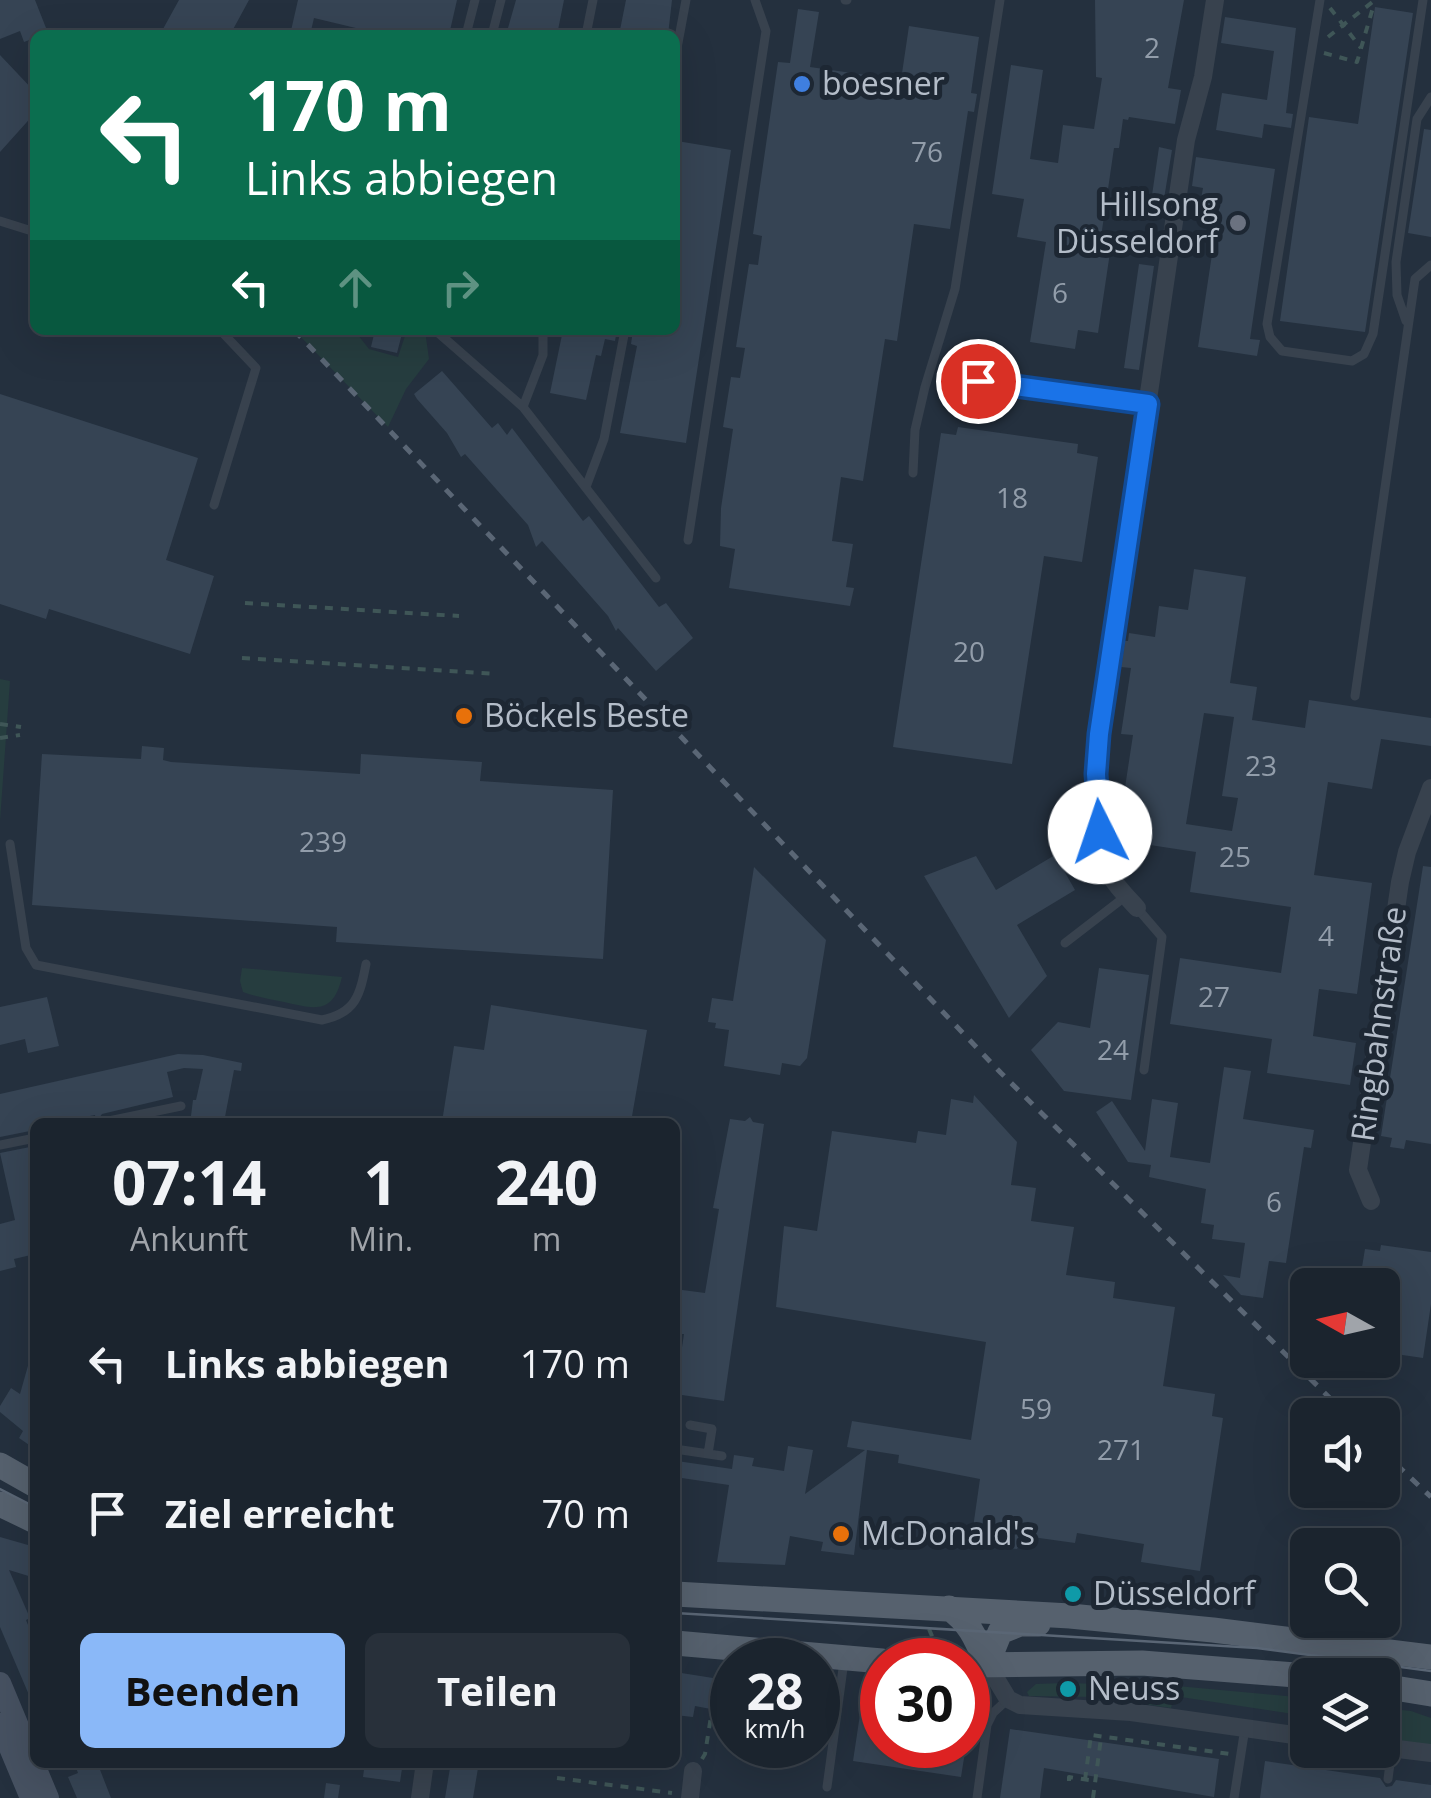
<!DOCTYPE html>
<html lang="de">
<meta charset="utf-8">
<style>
:root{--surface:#1b242e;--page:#28303a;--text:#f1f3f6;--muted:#a0a4aa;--line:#39414a;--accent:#8ab8f8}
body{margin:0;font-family:"Open Sans",sans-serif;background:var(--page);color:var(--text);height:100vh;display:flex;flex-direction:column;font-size:38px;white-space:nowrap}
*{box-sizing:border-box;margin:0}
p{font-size:32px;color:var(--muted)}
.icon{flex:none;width:55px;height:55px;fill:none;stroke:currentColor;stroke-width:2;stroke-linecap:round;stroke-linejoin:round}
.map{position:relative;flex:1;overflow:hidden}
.details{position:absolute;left:30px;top:1118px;width:650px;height:650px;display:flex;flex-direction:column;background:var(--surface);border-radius:15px;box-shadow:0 10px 40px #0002,0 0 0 2px var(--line)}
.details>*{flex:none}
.top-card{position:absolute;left:30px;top:30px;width:650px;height:305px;border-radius:15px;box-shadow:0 10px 40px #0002,0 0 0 2px var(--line);background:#0b6e4f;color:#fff;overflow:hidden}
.needle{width:65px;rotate:278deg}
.controls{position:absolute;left:1290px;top:1268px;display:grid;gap:20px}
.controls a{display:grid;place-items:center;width:110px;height:110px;border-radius:15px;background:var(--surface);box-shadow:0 10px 40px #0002,0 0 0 2px var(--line);font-size:50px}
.speed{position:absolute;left:710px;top:1638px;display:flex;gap:20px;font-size:50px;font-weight:700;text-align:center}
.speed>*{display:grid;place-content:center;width:130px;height:130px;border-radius:50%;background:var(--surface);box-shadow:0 10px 40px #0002,0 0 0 2px var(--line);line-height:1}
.speed small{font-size:25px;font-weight:400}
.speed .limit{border:15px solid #d22;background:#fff;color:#111}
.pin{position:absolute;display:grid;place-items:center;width:85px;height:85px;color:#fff;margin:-42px;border:5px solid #fff;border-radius:50%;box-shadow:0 2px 10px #0007}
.me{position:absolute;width:110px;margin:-55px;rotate:356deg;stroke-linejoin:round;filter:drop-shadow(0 0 8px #0008)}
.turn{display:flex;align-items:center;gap:35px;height:210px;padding:0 50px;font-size:45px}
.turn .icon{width:130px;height:130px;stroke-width:2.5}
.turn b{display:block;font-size:70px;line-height:85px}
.lanes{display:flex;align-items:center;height:95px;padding:0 50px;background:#0003;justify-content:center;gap:50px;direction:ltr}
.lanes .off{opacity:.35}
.eta{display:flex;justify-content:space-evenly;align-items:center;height:170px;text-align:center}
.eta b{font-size:60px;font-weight:700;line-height:70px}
.primary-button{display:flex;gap:20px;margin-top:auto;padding:20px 50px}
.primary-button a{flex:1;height:115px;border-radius:15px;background:var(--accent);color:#111;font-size:40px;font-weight:700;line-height:115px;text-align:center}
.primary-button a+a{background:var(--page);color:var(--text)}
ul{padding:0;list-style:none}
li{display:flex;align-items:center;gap:30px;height:150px;padding:0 50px}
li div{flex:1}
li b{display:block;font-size:38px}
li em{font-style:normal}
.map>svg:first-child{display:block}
.green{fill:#263d3f}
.building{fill:#364454;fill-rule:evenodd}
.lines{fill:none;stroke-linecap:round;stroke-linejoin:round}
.path{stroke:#3f5657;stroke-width:4;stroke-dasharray:8 8;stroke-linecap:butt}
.service{stroke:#38424e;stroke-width:9}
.minor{stroke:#38424e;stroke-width:18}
.secondary{stroke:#465161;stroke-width:22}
.primary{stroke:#56616e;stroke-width:25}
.tram{stroke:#5a6675;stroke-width:2.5}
.rail{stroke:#5a6675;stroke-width:5;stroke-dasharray:10 10;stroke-linecap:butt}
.route-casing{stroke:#114b97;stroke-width:25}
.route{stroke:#1a73e8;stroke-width:18}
.shop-dot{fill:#3f7fe0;stroke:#1d2733;stroke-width:4}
.worship-dot{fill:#6b7280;stroke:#1d2733;stroke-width:4}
.food-dot{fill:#e8710a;stroke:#1d2733;stroke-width:4}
.culture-dot{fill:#0f9aa8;stroke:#1d2733;stroke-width:4}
.labels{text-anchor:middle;stroke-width:10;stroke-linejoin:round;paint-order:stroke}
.number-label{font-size:28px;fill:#929daa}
.poi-label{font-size:32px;fill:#b4bdc9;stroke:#1d2733;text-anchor:start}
.street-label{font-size:32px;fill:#b4bdc9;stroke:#1d2733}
</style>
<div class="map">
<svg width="1431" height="1798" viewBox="0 0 1431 1798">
<rect width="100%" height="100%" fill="#24303e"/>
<path class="green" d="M294 330H354L369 349 398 357 407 330H425L429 359 406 389 388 427Z
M0 679 10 681 0 821Z
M242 968 342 977C333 1015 315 1009 284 1002 270 999 256 997 243 992L240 981Z
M1064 1683 1177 1686 1307 1698V1716L1174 1696 1171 1708 1095 1697 1029 1696 1027 1692 1036 1684Z
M1383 1708 1411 1711 1431 1718V1745L1383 1738Z"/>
<path class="building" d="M0 0H35L48 33 24 42 20 31 0 39Z
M179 0H249L230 35H173L163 29Z
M298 0H457L449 35H385L314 18 310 35H290Z
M516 0H564L557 35H506Z
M626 0H672L668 35H619Z
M1095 0H1184L1168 88 1181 90 1175 124 1129 117 1128 120 1123 119 1119 148H1114L1101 237 1112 239 1098 333 1078 330 1075 349 1030 342 1046 242 1017 237 1024 199 992 194 1011 65 1043 70 1030 159 1058 163 1063 125 1094 129 1102 78 1096 77Z
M1375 7 1413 13 1365 332 1280 321 1309 117 1358 124Z
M798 9 819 12 810 67 901 80 909 26 979 37 971 93 977 94 974 112 968 111 950 229 914 224 897 341 885 339 863 481 841 477 832 541 853 544 846 587 854 588 850 606 729 588 735 549 720 546 721 508 733 429 723 427 731 377 740 378 745 348 736 347 749 264 758 265 762 236 753 234 778 62 790 63Z
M1225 17 1296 28 1286 113 1293 114 1291 128 1264 124 1262 138 1216 130 1222 93 1267 100 1274 51 1221 43Z
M0 55 35 92V113L0 152Z
M1424 129 1431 130V237L1408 233Z
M677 141 731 150 686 443 620 433 637 346 631 344 633 330H675Z
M1159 147 1172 150 1162 211 1150 209Z
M1196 157 1275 169 1250 339 1260 340 1257 356 1198 347 1219 208 1200 205 1203 188 1192 186Z
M1139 264 1154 266 1139 370 1124 368Z
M375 330H403L397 353 371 347Z
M563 330H617L615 341 605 339 601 356 596 355 586 400 550 393Z
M442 371 492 428 498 423 507 435 512 428 583 521 589 516 659 607 666 603 693 638 656 671 618 628 616 631 608 616 542 541 536 547 528 525 465 454 461 457 447 433 417 399 414 394Z
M0 394 198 458 166 560 214 576 190 654 49 609 46 619 0 604Z
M958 427 1078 444 1077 453 1098 457 1082 562 1044 556 1012 764 893 747 941 433 956 435Z
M1194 569 1246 577 1230 683 1257 687 1252 720 1305 728 1309 700 1431 718V746L1381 739 1372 789 1328 782 1314 875 1372 883 1357 994 1319 989 1313 1036 1356 1043 1350 1085 1267 1073 1272 1039 1170 1024 1180 958 1281 973 1291 907 1190 892 1196 852 1117 840 1133 735 1121 734 1131 668 1121 667 1125 641H1128L1129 633 1155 637 1159 606 1188 610ZM1204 713 1234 717 1222 796 1238 798 1232 831 1186 824Z
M142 746 164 748 163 760 171 762 360 774 361 754 482 762 480 781 613 790 603 959 336 942 337 927 32 905 42 754 141 759Z
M1055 855 1075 890 1017 925 1047 976 1009 1018 924 876 976 856 996 890Z
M1423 866 1431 867V1144L1406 1140 1404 1149 1390 1147 1392 1138 1381 1136Z
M754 867 826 940 807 1058 800 1066 782 1063 780 1075 724 1066 729 1030 715 1028 716 1023 708 1022 712 998 733 1001Z
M1099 968 1149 975 1131 1100 1064 1091 1031 1050 1058 1022 1090 1028Z
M47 997 59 1046 28 1053 25 1039 0 1045V1007Z
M491 1005 647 1030 631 1122H442L454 1046 484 1050Z
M178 1054 203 1055 242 1063 241 1071 234 1070 224 1122H194L195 1116H191L193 1100H196L203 1069 184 1068 167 1072 173 1097 102 1114 96 1122 95 1115 60 1122H35V1130L0 1137V1094Z
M1224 1067 1251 1071 1243 1119 1314 1130 1311 1148 1304 1147 1286 1263 1269 1261 1263 1298 1241 1295 1223 1275 1240 1278 1245 1243 1212 1239 1214 1225 1201 1223 1206 1189 1149 1177 1151 1165 1128 1162 1096 1112 1112 1101 1145 1151 1152 1099 1178 1103 1170 1157 1210 1163Z
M974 1095 1017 1142 1011 1185 1036 1188 1031 1221 1074 1227 1066 1275 1115 1282 1113 1298 1175 1307 1163 1386 1215 1394 1212 1416 1223 1418 1200 1571 1141 1562 1144 1544 1077 1533 1075 1543 1025 1536 1017 1549 985 1545 977 1549 971 1542 980 1479 898 1463 899 1455 867 1450 854 1555 821 1551 823 1542 790 1536 785 1565 717 1562 729 1485 675 1477 677 1461 732 1469 734 1455 754 1458 752 1466 784 1471 788 1446 813 1450 805 1494 865 1450 847 1447 852 1421 971 1440 986 1342 776 1307 784 1226 817 1231 832 1131 916 1143 918 1131 946 1135 951 1099 973 1103Z
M750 1117 753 1122 764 1124 724 1401 675 1394 684 1334H675V1289L705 1293 719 1209 713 1208 730 1119 745 1121Z
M35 1146V1254L14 1259 16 1267 0 1271V1224L15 1220 0 1153Z
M1381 1245 1431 1252V1304L1423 1358 1382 1352V1285H1359L1365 1249 1380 1251Z
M31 1355 35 1356V1449L19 1438 23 1431 0 1412V1406L11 1388 20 1394Z
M0 1537 35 1547V1578L9 1570 30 1618 26 1620 35 1642V1709L0 1627Z
M675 1672 732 1681V1713L695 1706 693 1717 675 1715Z
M862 1701 882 1704V1745L965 1752 961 1777 853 1761Z
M1010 1729 1219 1759 1214 1797 1044 1768 1040 1798H1000Z
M1265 1761 1380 1778 1386 1787 1392 1786 1396 1780 1431 1785V1798H1260Z
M74 1762H97L111 1798H77L68 1777 78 1773Z
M365 1762H403L400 1782 363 1777Z
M451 1762H479L473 1798H445Z
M326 1783 340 1785 338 1798H324Z"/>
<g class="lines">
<path class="path" d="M1330 8 1361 48
M1328 37 1375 0
M1324 53 1357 62 1374 4
M245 603 459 616
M242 658 497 674
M0 724 21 727
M0 738 20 735
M929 1629 942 1660
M919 1642 934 1643
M968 1689 984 1688
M702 1759 705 1754 719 1666
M557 1778 672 1793
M1085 1780 1091 1735 1230 1754
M1069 1781V1777L1095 1781
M1093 1798 1101 1738"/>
<path class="service" d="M845 0H847
M1320 0 1267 324 1270 337 1282 351 1352 361 1364 354 1373 334 1423 0
M466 35 475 0
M492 35 501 0
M586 35 593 0
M675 59 686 0
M0 221 35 232
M1406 321 1397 295 1396 262 1417 119 1431 97
M435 330 523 407
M543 330V355L523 407 656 578
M979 381 1148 404
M913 473 915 430 925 387 955 289 1000 0
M586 487 604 439 625 330
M214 505 256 368 220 330
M688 540 766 31 755 0
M1355 696 1415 279 1431 265
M10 844 26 948 36 965 322 1020C356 1013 360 995 366 964
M1137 908 1162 937 1144 1070
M1065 943 1126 896
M104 1122 181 1106
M0 1145 35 1138
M690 1425 712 1429 708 1454
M675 1449 722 1456
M1388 1779 1392 1748
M827 1787 844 1661
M977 1798 987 1725 993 1713 1008 1699
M1234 1798 1245 1728"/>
<path class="minor" d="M1137 908C1128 898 1118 888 1111 877 1090 840 1096 775 1099 734L1186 140 1203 77 1215 0
M1371 1201 1358 1170 1400 882 1407 852 1431 788
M987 1664 1008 1699 1020 1705 1131 1712 1308 1737
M1382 1747 1431 1753
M420 1798 425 1762
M690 1798 693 1771"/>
<path class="secondary" d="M0 1683 48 1798
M0 1724 31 1798"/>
<path class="primary" d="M0 1465 35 1485
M0 1504 35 1521
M675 1594 1070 1616 1213 1630 1431 1657
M949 1608C970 1622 977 1641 987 1664
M675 1643 882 1661
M987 1664 1000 1632 1020 1624H1038
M968 1665 1142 1663 1308 1676
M1382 1686 1431 1694"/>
<path class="tram" d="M0 1489 35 1507
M675 1613 1257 1648 1431 1671"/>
<path class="rail" d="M294 330 1001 1073 1347 1415
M1382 1451 1431 1497"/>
</g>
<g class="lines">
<g class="route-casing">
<path id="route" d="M978 381 1148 404 1099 734 1096 774 1100 832"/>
</g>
<use href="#route" class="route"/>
</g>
<circle class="shop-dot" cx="802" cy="84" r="10"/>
<circle class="worship-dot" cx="1238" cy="223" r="10"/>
<g class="food-dot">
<circle cx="464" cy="716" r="10"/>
<circle cx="841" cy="1534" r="10"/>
</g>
<g class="culture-dot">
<circle cx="1073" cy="1594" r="10"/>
<circle cx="1068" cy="1689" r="10"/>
</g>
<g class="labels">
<g class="number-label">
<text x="1152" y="58">2</text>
<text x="927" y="162">76</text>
<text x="1060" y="303">6</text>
<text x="1012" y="508">18</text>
<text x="969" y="662">20</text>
<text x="1261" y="776">23</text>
<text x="323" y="852">239</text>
<text x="1235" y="867">25</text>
<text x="1326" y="946">4</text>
<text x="1214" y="1007">27</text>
<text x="1113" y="1060">24</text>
<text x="1274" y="1212">6</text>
<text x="1036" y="1419">59</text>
<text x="1121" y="1460">271</text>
</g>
<g class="poi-label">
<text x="822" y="95">boesner</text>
<text x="1218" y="216" text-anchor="end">Hillsong<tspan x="1218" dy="37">Düsseldorf</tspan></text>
<text x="484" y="727">Böckels Beste</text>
<text x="861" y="1545">McDonald's</text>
<text x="1093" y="1605">Düsseldorf</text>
<text x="1088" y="1700">Neuss</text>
</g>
<g class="street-label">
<text transform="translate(1379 1024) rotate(-82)" y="11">Ringbahnstraße</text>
</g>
</g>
</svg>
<div class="controls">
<a><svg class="needle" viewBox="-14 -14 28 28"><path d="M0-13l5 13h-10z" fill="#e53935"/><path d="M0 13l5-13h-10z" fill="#a0a4aa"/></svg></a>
<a><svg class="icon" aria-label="sound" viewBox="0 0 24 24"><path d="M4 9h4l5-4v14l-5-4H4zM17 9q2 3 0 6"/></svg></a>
<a><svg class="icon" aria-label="search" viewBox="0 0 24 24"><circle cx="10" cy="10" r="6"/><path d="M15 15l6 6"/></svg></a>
<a><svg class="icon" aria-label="layers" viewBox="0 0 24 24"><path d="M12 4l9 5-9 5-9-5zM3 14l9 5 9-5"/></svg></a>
</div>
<div class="speed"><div>28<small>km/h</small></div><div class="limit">30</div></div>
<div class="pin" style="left:978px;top:381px;background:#d93025"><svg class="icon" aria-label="arrive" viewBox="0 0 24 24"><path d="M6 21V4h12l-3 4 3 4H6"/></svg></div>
<svg class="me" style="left:1100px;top:832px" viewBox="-20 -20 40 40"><circle r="19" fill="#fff"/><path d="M0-13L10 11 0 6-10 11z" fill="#1a73e8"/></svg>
<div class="top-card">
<div class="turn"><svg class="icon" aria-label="left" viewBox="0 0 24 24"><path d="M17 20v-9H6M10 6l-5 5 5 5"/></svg><div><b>170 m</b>Links abbiegen</div></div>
<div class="lanes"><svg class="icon" aria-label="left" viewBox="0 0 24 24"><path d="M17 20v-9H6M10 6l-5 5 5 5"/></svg><svg class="icon off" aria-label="ahead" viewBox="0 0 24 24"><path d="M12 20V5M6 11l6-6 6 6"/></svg><svg class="icon off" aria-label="right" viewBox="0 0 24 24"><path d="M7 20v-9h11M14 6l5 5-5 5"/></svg></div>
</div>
<section class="details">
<div class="eta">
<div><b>07:14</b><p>Ankunft</p></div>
<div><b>1</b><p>Min.</p></div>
<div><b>240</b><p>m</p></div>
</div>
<ul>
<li><svg class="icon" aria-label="left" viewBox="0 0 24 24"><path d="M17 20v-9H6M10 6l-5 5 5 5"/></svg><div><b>Links abbiegen</b></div><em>170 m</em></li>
<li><svg class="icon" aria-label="arrive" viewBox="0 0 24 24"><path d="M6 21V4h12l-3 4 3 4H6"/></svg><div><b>Ziel erreicht</b></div><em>70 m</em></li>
</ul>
<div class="primary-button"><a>Beenden</a><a>Teilen</a></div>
</section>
</div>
